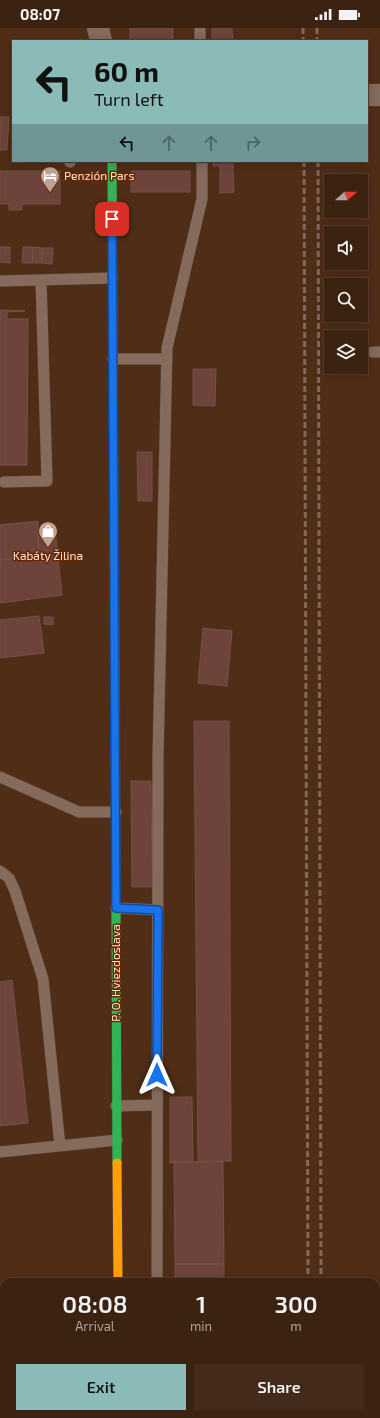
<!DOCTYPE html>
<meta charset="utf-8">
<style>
:root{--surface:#3c2211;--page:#432a1a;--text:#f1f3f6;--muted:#aca49f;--line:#553f31;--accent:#8bbbb9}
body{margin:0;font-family:"Exo 2",sans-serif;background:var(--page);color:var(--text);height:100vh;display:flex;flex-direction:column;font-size:15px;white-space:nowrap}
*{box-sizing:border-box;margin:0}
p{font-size:13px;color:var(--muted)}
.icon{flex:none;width:22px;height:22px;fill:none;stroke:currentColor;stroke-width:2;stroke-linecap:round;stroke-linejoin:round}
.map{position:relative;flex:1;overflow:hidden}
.side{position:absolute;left:0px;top:1250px;width:380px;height:140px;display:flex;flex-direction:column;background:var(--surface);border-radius:12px 12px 0 0;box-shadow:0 2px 10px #0003,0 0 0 1px var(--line)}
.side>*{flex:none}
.banner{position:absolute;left:12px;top:12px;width:356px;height:122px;border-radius:0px;box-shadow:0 2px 10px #0003,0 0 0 1px var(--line);background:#8bbbb9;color:#111;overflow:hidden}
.needle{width:26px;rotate:69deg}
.buttons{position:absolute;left:324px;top:146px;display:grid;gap:8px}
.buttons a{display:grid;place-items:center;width:44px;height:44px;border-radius:0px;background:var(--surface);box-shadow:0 2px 10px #0003,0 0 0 1px var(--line);font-size:20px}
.pin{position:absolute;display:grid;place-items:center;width:34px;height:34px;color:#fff;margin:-17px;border-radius:8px;box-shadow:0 2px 6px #0006}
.me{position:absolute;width:44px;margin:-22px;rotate:0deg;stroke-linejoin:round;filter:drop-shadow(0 0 3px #0008)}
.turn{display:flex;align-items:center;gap:14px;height:84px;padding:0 16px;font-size:18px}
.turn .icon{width:52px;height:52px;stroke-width:2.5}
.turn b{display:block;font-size:28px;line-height:34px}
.lanes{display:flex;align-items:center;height:38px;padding:0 16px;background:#0003;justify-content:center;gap:20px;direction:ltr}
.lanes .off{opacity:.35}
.eta{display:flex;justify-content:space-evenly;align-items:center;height:68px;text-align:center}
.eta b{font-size:24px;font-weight:600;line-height:28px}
.action{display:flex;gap:8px;margin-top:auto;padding:8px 16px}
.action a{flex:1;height:46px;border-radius:0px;background:var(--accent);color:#111;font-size:16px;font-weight:600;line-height:46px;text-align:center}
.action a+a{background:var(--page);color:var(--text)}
.status{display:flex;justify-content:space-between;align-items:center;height:28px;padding:0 20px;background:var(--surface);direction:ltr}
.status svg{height:11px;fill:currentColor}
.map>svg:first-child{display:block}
.building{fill:#6d433b;stroke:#705348}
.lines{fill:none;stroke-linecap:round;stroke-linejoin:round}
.lane-casing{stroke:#564033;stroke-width:12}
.street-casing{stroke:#564033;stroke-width:23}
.fast-casing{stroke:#564033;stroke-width:10}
.slow-casing{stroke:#564033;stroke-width:10}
.jam-casing{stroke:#564033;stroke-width:10}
.lane{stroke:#866a5c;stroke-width:11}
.street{stroke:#866a5c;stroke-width:22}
.fast{stroke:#30b455;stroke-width:9}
.slow{stroke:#ff9f0a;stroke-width:9}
.jam{stroke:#e5322d;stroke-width:9}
.rail{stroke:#836859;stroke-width:3;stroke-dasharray:6 3;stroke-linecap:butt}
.route-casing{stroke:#114b97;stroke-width:10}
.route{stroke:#1a73e8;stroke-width:7}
.labels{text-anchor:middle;stroke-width:3;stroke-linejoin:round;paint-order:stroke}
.poi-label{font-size:12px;fill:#fce3d8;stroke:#672700;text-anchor:start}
.street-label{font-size:12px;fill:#fce3d8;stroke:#672700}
</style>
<div class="status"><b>08:07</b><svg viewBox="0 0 49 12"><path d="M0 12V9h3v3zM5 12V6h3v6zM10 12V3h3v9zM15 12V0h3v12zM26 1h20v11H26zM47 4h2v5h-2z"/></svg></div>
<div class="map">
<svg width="380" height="1390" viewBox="0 0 380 1390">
<rect width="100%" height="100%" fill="#502d17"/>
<path class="building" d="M130 0H173V12H130Z
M212 0H232L233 13H212Z
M0 89H9L7 122H0Z
M213 133H233V138H213Z
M233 138 234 164 220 165V139Z
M0 143H60V176H22V182H9V176H0Z
M131 143H190V164H131Z
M0 219H10V235L0 234Z
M23 219H33L32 235H22Z
M33 219 42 220V235H32Z
M42 220H53L52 236 42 235Z
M0 282 25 283 7 284V291H28L27 437H0Z
M193 341H216L215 378 193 377Z
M137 424H152V473H138Z
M38 493 39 528 0 532V497Z
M55 502 62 567 0 575V532L39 528 37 504Z
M39 588 44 625 0 630V592Z
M44 589H53V597L44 596Z
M203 600 232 603 227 658 198 655Z
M194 693H229L231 1133 198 1134Z
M131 753H151L152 859H132Z
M12 952 28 1095 0 1098V954Z
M170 1069H192L193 1134 170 1135Z
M223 1133 224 1236H175L174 1134Z
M175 1236H224V1254H175Z
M176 1386H201V1390H176Z"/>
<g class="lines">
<g class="lane-casing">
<path id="lane" d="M200 0V13
M69 133 70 134
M0 253 112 250
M373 324H380
M113 331H167
M4 454 47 453 41 252
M0 749 79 784H116
M0 843 9 850 15 863 43 951 60 1118
M116 880 158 882
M116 1078 157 1077
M0 1124 117 1112
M157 1254 158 729 167 320 202 171V133
M156 1390V1386"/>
</g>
<g class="street-casing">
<path id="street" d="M98 0 101 13
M367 67H380
M118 1386V1390"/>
</g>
<g class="fast-casing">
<path id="fast" d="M112 133 114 491
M115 635 117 1135"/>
</g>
<g class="slow-casing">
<path id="slow" d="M117 1135 118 1254"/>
</g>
<g class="jam-casing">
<path id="jam" d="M114 491 115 635"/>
</g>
<use href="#lane" class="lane"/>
<use href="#street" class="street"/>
<use href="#fast" class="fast"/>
<use href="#slow" class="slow"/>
<use href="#jam" class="jam"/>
<path class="rail" d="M303 0V13
M317 0V13
M304 133 308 1254
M318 133 321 1254
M308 1390V1386
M321 1390V1386"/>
</g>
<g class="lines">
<g class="route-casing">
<path id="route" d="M112 191 116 880 158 882 157 1047"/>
</g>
<use href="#route" class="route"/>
</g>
<defs>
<g id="hotel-pin" transform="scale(1)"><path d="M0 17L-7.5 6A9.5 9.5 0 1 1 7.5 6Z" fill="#c0a394" stroke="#672700"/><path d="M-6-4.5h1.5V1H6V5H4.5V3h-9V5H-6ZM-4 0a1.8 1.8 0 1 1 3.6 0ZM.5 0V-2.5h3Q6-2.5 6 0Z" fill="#fff"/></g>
<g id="shop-pin" transform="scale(1)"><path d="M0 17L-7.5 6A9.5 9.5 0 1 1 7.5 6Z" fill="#c0a394" stroke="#672700"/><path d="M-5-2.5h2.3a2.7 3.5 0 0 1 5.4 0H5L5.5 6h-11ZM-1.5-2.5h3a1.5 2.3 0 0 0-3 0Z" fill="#fff"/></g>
</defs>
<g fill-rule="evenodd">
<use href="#hotel-pin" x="50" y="148"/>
<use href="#shop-pin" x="48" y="503"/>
</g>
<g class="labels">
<g class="poi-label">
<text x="64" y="152">Penzión Pars</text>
<text x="48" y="532" text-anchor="middle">Kabáty Žilina</text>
</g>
<g class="street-label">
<text transform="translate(116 945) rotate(-90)" y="4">P. O. Hviezdoslava</text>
</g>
</g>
</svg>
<div class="buttons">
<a><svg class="needle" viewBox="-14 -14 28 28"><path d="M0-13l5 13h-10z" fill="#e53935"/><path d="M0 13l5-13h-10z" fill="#aca49f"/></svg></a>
<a><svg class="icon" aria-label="sound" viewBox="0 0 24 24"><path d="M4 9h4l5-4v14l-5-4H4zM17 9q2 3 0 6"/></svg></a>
<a><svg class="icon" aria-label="search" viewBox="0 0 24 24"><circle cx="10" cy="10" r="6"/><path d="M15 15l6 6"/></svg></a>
<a><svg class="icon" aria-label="layers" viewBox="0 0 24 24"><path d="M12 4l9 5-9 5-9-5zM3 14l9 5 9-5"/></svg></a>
</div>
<div class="pin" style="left:112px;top:191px;background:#d93025"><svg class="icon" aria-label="arrive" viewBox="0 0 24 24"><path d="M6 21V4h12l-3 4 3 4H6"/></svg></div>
<svg class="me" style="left:157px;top:1047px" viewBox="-20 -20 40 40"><path d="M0-17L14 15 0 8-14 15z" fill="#1a73e8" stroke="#fff" stroke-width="4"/></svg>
<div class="banner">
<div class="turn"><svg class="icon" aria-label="left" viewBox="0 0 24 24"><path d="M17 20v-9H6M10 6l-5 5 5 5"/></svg><div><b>60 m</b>Turn left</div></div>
<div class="lanes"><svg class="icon" aria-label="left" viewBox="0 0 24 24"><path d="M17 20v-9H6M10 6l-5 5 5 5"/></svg><svg class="icon off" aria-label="ahead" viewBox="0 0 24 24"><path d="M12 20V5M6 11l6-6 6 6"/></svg><svg class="icon off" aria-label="ahead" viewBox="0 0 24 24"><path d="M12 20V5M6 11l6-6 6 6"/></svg><svg class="icon off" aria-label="right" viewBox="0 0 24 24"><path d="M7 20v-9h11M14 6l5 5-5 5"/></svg></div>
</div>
<section class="side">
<div class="eta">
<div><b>08:08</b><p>Arrival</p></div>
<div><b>1</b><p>min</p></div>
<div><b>300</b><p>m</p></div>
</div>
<div class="action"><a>Exit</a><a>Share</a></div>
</section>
</div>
